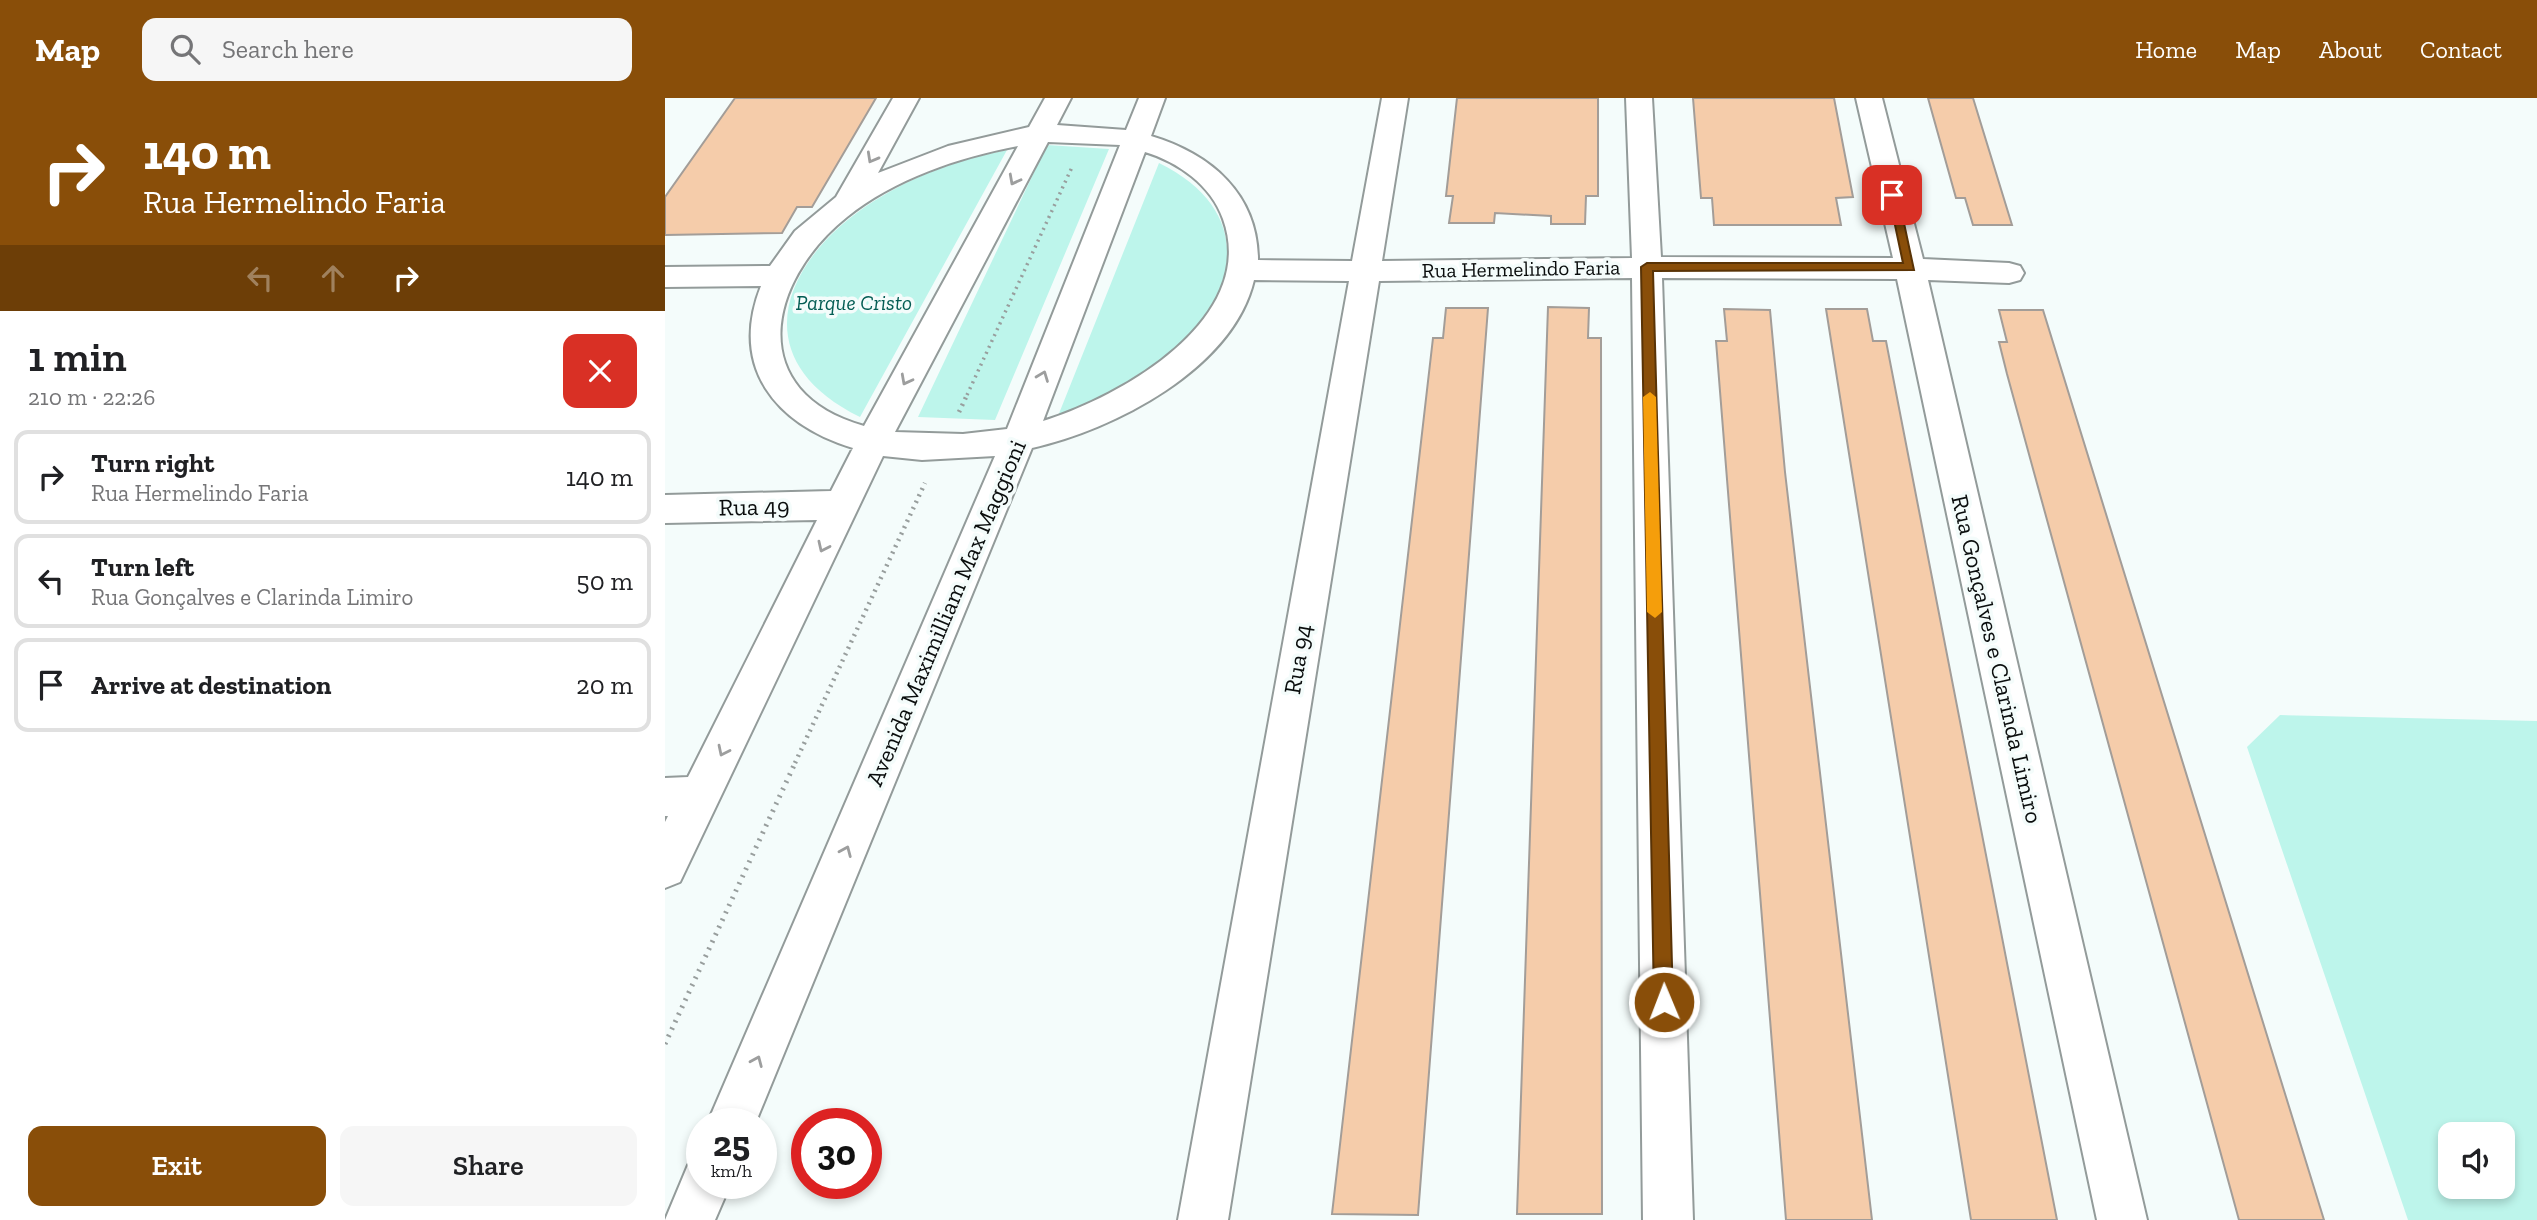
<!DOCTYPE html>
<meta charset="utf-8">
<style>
:root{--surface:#fff;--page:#f6f6f6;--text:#202124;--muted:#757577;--line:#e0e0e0;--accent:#894e09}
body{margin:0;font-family:"Zilla Slab",serif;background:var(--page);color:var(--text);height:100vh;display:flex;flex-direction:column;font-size:26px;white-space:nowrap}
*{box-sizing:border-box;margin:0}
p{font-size:23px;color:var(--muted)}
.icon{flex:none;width:38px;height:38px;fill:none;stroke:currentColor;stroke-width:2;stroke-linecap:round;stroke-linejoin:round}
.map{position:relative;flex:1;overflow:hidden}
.side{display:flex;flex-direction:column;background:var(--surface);width:665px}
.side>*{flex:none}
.banner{background:#894e09;color:#fff;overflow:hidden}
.buttons{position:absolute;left:1773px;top:1024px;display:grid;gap:14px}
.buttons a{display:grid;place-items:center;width:77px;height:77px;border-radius:14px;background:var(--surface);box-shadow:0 4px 10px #0003;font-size:35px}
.speed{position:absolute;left:21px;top:1010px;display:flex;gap:14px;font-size:35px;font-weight:700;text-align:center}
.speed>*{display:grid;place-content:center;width:91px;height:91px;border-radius:50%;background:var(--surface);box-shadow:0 4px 10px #0003;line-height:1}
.speed small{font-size:18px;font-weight:400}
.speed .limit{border:10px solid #d22;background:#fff;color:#111}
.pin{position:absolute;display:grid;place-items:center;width:60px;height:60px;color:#fff;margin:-30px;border-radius:14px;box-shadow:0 4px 10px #0006}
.me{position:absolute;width:77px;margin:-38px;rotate:359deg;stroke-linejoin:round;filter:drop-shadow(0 0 5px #0008)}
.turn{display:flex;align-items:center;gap:24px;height:147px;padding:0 28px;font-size:32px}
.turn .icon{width:91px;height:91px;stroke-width:2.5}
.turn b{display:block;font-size:49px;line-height:60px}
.lanes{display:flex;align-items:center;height:66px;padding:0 28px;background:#0003;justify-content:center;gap:35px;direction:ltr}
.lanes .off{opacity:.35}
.round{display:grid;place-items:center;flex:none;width:74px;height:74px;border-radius:14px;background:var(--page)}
.overview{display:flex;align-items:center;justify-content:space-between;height:119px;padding:0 28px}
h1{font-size:42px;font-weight:600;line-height:52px}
.button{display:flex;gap:14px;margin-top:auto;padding:14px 28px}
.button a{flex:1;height:80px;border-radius:14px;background:var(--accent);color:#fff;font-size:28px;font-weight:600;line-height:80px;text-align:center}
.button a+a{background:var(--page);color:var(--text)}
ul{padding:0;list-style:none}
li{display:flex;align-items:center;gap:21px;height:94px;margin:0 14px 10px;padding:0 14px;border:4px solid var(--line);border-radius:14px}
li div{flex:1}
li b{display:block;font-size:26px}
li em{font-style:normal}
header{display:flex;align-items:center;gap:42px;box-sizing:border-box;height:98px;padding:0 35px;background:var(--accent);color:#fff}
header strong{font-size:33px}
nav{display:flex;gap:38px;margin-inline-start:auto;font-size:24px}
.search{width:490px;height:63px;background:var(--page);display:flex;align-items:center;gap:18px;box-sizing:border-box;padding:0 24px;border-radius:14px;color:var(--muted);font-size:26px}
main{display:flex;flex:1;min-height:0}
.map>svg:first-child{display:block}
.green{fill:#bdf5eb;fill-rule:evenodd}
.building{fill:#f5ccaa;stroke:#a39d98;stroke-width:2}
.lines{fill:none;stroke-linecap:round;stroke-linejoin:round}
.minor-casing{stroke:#939b9a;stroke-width:4}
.path-far2{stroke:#989e9d;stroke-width:3.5;stroke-dasharray:2 4.5;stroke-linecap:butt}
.path-far1{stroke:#989e9d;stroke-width:4.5;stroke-dasharray:2 5;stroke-linecap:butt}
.path{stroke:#989e9d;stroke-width:5;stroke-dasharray:2 6;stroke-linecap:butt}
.minor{fill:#fff;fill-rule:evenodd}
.oneway{stroke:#9d9e9e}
.route{fill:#894e09;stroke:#593306;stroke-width:2}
.slow{fill:#f59e0b}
.labels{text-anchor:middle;stroke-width:7;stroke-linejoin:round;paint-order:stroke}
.far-street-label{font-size:21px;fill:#0a0d0d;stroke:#f4fcfb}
.far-park-label{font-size:21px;font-style:italic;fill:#045d54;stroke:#f4fcfb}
.street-label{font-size:24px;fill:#0a0d0d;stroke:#f4fcfb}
</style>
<header>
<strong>Map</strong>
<div class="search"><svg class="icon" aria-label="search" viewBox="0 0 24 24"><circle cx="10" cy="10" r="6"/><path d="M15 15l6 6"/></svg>Search here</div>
<nav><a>Home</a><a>Map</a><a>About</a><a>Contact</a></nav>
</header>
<main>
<section class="side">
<div class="banner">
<div class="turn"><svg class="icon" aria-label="right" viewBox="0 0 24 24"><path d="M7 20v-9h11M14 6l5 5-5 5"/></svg><div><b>140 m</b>Rua Hermelindo Faria</div></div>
<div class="lanes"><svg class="icon off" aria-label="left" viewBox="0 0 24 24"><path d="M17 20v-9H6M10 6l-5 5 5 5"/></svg><svg class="icon off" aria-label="ahead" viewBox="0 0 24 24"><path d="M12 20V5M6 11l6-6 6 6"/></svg><svg class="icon" aria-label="right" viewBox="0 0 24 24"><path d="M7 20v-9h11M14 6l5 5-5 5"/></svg></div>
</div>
<div class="overview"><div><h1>1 min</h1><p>210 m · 22:26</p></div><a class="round" style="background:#d93025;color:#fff"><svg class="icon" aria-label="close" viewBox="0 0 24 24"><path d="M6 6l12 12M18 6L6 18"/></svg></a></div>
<ul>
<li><svg class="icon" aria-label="right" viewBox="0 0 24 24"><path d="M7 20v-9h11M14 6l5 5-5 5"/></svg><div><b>Turn right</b><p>Rua Hermelindo Faria</p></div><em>140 m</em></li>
<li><svg class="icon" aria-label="left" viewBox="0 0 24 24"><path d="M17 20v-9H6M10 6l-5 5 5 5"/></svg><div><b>Turn left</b><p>Rua Gonçalves e Clarinda Limiro</p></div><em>50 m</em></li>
<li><svg class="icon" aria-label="arrive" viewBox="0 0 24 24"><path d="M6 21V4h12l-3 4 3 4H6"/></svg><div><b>Arrive at destination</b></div><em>20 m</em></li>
</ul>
<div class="button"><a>Exit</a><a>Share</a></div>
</section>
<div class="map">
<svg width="1872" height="1122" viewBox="0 0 1872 1122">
<rect width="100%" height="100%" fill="#f4fcfb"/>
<path class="green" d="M382 47 444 51 330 322 253 319Z
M342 52 195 319C77 261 117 161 209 103 250 77 295 61 342 52Z
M494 65C602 118 569 217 484 273 456 292 424 306 393 318Z
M1615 617 1872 623V1122H1743L1582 649ZM1838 1036V1088H1785V1036Z"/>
<path class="building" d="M70 0H211L147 109H132L117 135 0 137V99Z
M792 0H933V98H921L920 126H886V118L830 115 829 125H784L788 98H781Z
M1028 0H1169L1188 99 1171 100 1176 127H1049L1047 100H1036Z
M1263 0H1308L1347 127H1308L1300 100H1291Z
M883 209 924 210 923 240H936L937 1116H852Z
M781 210H823L753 1117 667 1116 768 240H778Z
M1059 211 1105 212 1120 374 1207 1122H1121L1051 243H1062Z
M1161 211H1202L1208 243H1221L1392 1122H1306Z
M1334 212H1378L1659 1122H1574L1342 276 1334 244H1342Z"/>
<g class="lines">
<g class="minor-casing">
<path id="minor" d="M228 0H254L213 75 283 48 364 29 380 0H406L392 27 461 32 474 0H500L486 38C546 56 593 96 593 162L687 163 717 0H743L717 163 967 160 961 0H987L996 159 1228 160 1191 0H1217L1258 161 1344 165 1355 168 1359 175 1355 182 1344 185 1263 182 1482 1122H1432L1232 181 997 180 1028 1122H978L967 180 714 183 563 1122H513L684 183 589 182C568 271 448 332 367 350L90 1026H42L330 358 257 362 218 358 15 784 0 790V724L3 718H0V680L23 679 152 422 0 425V397L166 393 188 350C110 326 64 269 96 188L0 189V169L105 168 130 133 171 99ZM383 44 455 47 342 331 298 336 230 334ZM353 48 199 328C79 294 102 183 182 119 229 81 294 59 353 48ZM480 54C513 64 546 87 558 121 594 221 456 299 378 323Z
M37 1062V1085H66L50 1122H0L23 1067Z"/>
</g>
<path class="path-far2" d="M302 297 408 67"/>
<path class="path-far1" d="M294 314 303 295
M130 665 260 385"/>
<path class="path" d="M0 946 131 663"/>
<use href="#minor" class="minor"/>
</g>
<defs><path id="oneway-chevron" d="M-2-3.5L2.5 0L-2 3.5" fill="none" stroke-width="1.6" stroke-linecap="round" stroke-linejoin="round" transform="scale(1.75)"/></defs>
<g class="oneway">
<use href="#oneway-chevron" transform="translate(207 60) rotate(119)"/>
<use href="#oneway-chevron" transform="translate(349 82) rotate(118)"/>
<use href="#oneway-chevron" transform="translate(378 278) rotate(-69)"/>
<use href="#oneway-chevron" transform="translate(241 282) rotate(118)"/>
<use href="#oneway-chevron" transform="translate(158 449) rotate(115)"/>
<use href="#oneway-chevron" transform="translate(58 653) rotate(116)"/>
<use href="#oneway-chevron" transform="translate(181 753) rotate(-67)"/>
<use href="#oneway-chevron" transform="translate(92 963) rotate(-67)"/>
</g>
<path class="route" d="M1223 94 1233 97 1249 172 988 173 1008 904 1005 911 999 914 992 911 989 904 976 169 982 165H1238Z"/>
<path class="slow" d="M985 294 991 299 997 514 990 520 982 514 978 299Z"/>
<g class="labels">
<g class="far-street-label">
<text transform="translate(856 171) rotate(-1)" y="7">Rua Hermelindo Faria</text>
</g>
<g class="far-park-label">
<text x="189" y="212">Parque Cristo</text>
</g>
<g class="street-label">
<text transform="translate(89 409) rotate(-1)" y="8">Rua 49</text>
<text transform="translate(281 515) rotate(-67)" y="8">Avenida Maximilliam Max Maggioni</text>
<text transform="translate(633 561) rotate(-80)" y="8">Rua 94</text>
<text transform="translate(1332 561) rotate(77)" y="8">Rua Gonçalves e Clarinda Limiro</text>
</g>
</g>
</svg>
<div class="buttons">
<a><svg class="icon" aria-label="sound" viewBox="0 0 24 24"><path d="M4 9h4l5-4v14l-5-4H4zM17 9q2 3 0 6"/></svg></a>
</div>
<div class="speed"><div>25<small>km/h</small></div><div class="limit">30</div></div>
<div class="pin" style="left:1227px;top:97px;background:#d93025"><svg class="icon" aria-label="arrive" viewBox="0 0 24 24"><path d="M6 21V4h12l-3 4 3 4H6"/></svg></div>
<svg class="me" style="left:999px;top:904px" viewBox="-20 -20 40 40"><circle r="17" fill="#894e09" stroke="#fff" stroke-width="3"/><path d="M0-11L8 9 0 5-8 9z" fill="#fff"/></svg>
</div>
</main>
